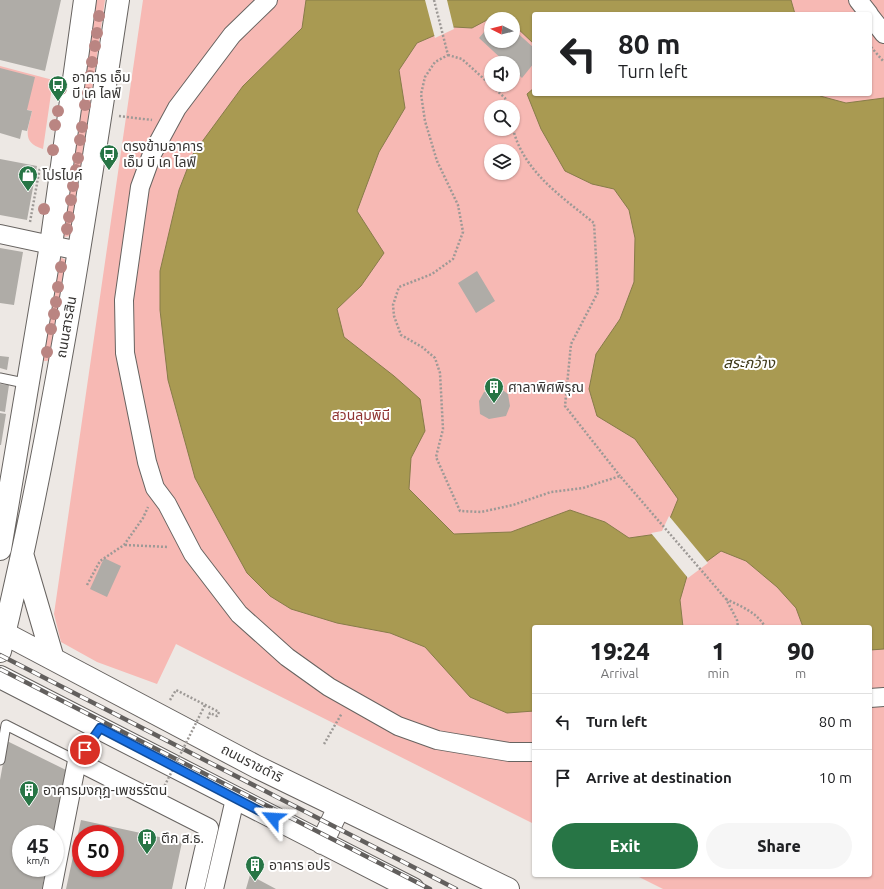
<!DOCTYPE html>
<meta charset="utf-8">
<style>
:root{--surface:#fff;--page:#f6f6f6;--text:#202124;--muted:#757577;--line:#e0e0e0;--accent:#277545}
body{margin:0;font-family:Ubuntu,"Noto Sans Thai",sans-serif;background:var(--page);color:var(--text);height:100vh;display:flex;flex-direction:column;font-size:15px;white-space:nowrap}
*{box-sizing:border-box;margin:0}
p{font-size:13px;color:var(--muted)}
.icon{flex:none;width:22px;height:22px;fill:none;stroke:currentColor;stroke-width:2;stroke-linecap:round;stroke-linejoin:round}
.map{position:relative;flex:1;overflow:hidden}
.panel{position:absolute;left:532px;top:625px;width:340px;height:252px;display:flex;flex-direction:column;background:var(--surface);border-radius:4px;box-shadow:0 1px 3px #0004}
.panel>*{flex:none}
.banner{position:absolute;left:532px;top:12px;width:340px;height:84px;border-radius:4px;box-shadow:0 1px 3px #0004;background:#fff;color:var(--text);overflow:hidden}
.needle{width:26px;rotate:276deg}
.fabs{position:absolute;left:484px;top:12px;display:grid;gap:8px}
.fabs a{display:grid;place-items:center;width:36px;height:36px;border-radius:50%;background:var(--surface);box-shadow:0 1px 3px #0004;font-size:20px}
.speed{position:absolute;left:12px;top:825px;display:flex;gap:8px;font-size:20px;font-weight:700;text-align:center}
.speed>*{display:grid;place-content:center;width:52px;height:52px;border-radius:50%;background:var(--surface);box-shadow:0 1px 3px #0004;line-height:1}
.speed small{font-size:10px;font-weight:400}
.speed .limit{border:6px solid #d22;background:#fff;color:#111}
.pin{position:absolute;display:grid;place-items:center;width:34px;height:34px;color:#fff;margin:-17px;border:2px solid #fff;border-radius:50%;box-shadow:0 1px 4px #0007}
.me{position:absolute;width:44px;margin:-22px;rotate:297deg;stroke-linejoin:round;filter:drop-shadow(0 0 3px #0008)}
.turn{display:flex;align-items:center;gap:14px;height:84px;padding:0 20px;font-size:18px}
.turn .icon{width:52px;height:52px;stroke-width:2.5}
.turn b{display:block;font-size:28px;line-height:34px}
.eta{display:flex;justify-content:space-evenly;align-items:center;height:68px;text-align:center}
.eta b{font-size:24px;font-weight:800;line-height:28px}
.primary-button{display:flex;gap:8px;margin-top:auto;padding:8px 20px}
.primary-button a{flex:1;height:46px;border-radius:24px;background:var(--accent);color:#fff;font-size:16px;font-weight:800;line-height:46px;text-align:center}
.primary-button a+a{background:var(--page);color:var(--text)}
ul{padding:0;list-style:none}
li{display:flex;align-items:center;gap:12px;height:56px;padding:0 20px;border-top:1px solid var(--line)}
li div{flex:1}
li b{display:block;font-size:15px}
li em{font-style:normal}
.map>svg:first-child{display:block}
.green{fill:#f7b9b4;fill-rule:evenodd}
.water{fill:#a99a52;stroke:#877c49}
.pier{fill:#ede8e4}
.building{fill:#afaca7;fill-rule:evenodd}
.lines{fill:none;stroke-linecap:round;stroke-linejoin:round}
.lane-casing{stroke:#676360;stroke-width:11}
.street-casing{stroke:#676360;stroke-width:20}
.secondary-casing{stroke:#676360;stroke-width:24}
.path{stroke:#9d9996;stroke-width:2.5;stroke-dasharray:2 2;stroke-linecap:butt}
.lane{stroke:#fff;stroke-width:9}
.street{stroke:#fff;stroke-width:18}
.secondary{stroke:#fff;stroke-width:22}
.rail-casing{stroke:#625f5d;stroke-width:4.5}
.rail{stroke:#fff;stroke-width:3;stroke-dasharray:9;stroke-linecap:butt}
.path-bridge{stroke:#9d9996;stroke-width:2.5;stroke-dasharray:2 2;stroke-linecap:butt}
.tree{fill:#ba8582}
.route-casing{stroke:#114b97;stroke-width:10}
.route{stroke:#1a73e8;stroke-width:7}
.labels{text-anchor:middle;stroke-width:4;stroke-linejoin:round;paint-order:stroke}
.poi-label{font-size:14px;fill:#373533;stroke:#fff;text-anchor:start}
.street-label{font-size:14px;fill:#373533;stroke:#fff}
.park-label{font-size:14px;fill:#903432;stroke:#fff}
.water-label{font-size:15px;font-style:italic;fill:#3f3918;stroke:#fff}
</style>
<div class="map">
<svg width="884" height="889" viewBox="0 0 884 889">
<rect width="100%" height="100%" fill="#ede8e4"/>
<path class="green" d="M94 0H105L71 236 63 237Z
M143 0H884V889H663L635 875H870V627H534V824L176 644 157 684 97 662 61 642 54 614ZM534 14H870V94H534ZM491 19H513V41H491ZM491 63H513V85H491ZM491 107H513V129H491ZM491 151H513V173H491Z
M0 66 53 80 43 149C21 142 28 130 32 111L0 102Z
M62 258 66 260 53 357C49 361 47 362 41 360L57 259Z"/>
<path class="water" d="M306 0H791L795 14H534V44L513 24V19H507L500 13 472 28 454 27 417 43 399 70 405 108 379 152 357 211 384 253 361 286 337 309 344 337 394 376 420 399 425 431 411 458 409 489 454 534 511 532 570 510 605 522 629 538 664 533 678 499 635 439 597 416 589 389 596 354 620 319 634 282 635 238 629 210 614 189 592 184 565 171 541 129 527 94 534 88V94H818L820 96 846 103 884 98V649L870 650V627H803L796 608 777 587 746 561 721 551 687 576 680 600 683 627H534V711L507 713 470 697 425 647 390 633 337 623 291 609 270 596 247 573 195 478 168 380 160 310V271L179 190 193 154 243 86 302 28Z"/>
<path class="pier" d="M425 0H447L454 29 435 38Z
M669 516 708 563 688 578 651 533 662 531Z"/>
<path class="building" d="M0 0H61L45 71 0 60Z
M491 24V41H513V29L534 48V63L522 78 513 69V63H506L479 38Z
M0 68 35 77 27 110 32 111 27 131 22 130 20 139 0 133Z
M0 159 37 166 27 220 0 215Z
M0 248 23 252 14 305 0 303Z
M477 271 495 301 476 313 458 283Z
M0 356 9 357 7 370 0 368Z
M0 384 9 385 5 412 0 411Z
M500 388 508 394 510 406 506 416 489 419 480 414 479 401 484 392Z
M0 413 6 414 1 445H0Z
M104 558 121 566 107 597 90 589Z
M7 741 66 770 53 834H21V868H46L42 889H0V780Z
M81 820 182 842 172 889H66ZM81 834H115V868H81Z
M250 875 276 889H246Z"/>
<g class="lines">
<g class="lane-casing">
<path id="lane" d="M0 378 29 384
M0 760 6 725 77 761 93 742 100 728"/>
</g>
<g class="street-casing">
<path id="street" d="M268 0 232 35 177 108 152 154 140 187 124 300 125 353 147 462 155 488 167 504 193 554 239 614 287 657 329 687 398 726 437 740 509 752H534
M858 0 869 14
M870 16 884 34
M0 234 79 251
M870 698 884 697
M52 889 77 761 209 828 195 889
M214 889 235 799"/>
</g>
<g class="secondary-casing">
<path id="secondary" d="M0 549 51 245 85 0
M23 557 53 659
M0 631 257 767 508 889
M0 651C52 437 85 218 118 0
M0 677 413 889
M322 843 339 807"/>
</g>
<path class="path" d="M434 0 448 55 435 62 425 77 421 94 425 121 437 161 458 205 463 232 453 259 432 274 399 287 393 305 394 316 401 335 422 347 435 358 440 373 443 429 436 457 460 511 481 512 513 505 551 492 583 488 620 476 726 599 737 620 738 627
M871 47 884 62
M448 55 462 59 505 98 507 107
M119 116 152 120
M513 129C524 172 561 196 594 223L598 292 571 344 565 406 620 476
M30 222 40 167
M125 545 169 547
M87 585 100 561 124 545 143 518 148 507
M726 599C740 606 757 612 765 627
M170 700 176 690 219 712 217 716 210 713 207 720
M324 744 342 713"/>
<use href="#lane" class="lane"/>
<use href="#street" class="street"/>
<use href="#secondary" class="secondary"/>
<g class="rail-casing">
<path id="rail" d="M0 655 456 889
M0 669 430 889"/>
</g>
<use href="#rail" class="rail"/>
<path class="path-bridge" d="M161 793 205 705"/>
</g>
<g class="tree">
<circle cx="99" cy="16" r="6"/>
<circle cx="97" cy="33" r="6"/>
<circle cx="95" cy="46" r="6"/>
<circle cx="92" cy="62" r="6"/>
<circle cx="90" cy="76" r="6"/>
<circle cx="61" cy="89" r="6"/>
<circle cx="88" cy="93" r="6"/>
<circle cx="85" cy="105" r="6"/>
<circle cx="58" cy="111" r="6"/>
<circle cx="55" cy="125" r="6"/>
<circle cx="82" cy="127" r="6"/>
<circle cx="80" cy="140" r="6"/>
<circle cx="53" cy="150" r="6"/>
<circle cx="78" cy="158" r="6"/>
<circle cx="76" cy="170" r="6"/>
<circle cx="73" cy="186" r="6"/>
<circle cx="71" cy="200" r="6"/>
<circle cx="44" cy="209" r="6"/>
<circle cx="69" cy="217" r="6"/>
<circle cx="67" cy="229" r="6"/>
<circle cx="61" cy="267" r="6"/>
<circle cx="58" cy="287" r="6"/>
<circle cx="56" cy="302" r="6"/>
<circle cx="54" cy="314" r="6"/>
<circle cx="51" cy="329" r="6"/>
<circle cx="47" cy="352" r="6"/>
</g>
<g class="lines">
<g class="route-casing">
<path id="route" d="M85 750 100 728 273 818"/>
</g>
<use href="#route" class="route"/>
</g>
<defs>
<g id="bus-pin" transform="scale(1)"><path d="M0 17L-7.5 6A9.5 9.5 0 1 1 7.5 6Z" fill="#277545" stroke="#fff"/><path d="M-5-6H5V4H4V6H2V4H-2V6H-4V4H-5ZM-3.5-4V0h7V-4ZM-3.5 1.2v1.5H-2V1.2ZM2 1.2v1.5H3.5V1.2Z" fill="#fff"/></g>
<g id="shop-pin" transform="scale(1)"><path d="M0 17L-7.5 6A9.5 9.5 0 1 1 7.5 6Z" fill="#277545" stroke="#fff"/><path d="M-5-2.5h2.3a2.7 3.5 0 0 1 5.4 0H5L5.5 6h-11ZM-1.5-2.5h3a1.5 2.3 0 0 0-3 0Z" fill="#fff"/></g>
<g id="building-pin" transform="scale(1)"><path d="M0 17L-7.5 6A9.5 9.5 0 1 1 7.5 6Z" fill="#277545" stroke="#fff"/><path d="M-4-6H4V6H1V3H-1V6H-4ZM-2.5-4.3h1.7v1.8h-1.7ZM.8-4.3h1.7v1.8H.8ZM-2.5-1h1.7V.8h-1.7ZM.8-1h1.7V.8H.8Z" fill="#fff"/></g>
</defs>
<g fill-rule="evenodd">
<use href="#bus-pin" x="58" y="85"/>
<use href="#bus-pin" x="109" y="154"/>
<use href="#shop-pin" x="28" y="175"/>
<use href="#building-pin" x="494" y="387"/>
<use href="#building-pin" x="29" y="790"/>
<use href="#building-pin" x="147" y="838"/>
<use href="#building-pin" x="255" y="865"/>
</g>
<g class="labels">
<g class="poi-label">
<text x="72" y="82">อาคาร เอ็ม<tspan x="72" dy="16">บี เค ไลฟ์</tspan></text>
<text x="123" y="151">ตรงข้ามอาคาร<tspan x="123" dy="16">เอ็ม บี เค ไลฟ์</tspan></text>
<text x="42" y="180">โปรไบค์</text>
<text x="508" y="392">ศาลาพิศพิรุณ</text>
<text x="43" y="795">อาคารมงกุฎ-เพชรรัตน</text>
<text x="161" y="843">ตึก ส.ธ.</text>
<text x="269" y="870">อาคาร อปร</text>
</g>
<g class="street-label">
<text transform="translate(66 327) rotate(-80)" y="5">ถนนสารสิน</text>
<text transform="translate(252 763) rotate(27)" y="5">ถนนราชดำริ</text>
</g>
<g class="park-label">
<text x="361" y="420">สวนลุมพินี</text>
</g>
<g class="water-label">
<text x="749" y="368">สระกว้าง</text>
</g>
</g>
</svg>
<div class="fabs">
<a><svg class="needle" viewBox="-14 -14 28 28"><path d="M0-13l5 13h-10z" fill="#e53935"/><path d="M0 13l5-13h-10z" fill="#757577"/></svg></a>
<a><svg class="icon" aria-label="sound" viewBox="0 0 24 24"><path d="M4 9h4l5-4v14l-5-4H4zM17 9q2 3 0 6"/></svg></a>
<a><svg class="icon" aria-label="search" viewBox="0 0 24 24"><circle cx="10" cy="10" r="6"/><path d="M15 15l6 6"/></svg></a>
<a><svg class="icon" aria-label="layers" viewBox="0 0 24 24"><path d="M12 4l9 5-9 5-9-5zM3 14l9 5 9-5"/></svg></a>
</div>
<div class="speed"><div>45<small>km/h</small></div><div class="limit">50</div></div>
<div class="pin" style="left:85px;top:750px;background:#d93025"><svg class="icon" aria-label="arrive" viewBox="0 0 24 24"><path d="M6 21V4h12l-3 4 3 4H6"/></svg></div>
<svg class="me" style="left:273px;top:818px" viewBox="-20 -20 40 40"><path d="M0-17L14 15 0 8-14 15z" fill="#1a73e8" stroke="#fff" stroke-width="4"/></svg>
<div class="banner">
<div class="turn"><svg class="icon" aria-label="left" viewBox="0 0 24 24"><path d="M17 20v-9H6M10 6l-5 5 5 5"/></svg><div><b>80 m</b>Turn left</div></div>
</div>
<section class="panel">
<div class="eta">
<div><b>19:24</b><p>Arrival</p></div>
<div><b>1</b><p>min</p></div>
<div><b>90</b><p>m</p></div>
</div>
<ul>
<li><svg class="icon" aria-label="left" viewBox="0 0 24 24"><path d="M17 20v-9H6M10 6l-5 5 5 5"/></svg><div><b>Turn left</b></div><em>80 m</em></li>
<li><svg class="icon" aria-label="arrive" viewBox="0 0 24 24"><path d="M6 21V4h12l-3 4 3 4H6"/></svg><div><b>Arrive at destination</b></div><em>10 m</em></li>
</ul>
<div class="primary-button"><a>Exit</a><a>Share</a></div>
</section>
</div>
